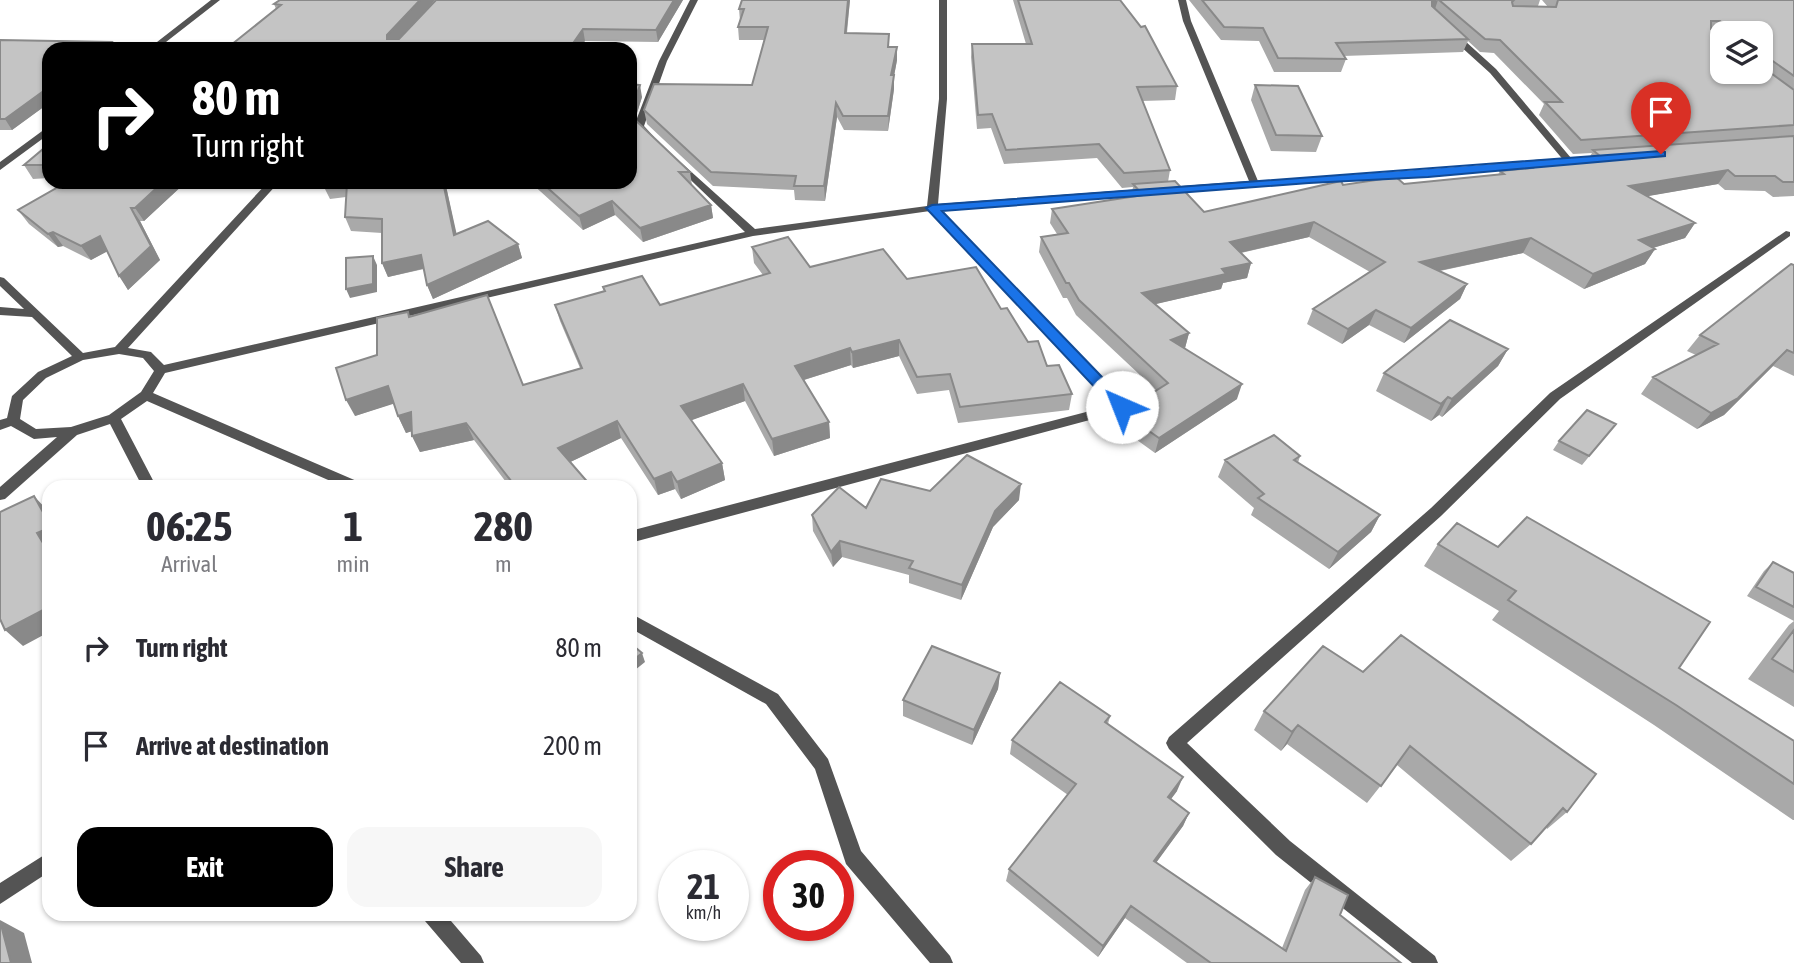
<!DOCTYPE html>
<style>
:root{--surface:#fff;--page:#f7f7f7;--text:#2b2b33;--muted:#7c7c81;--accent:#000}
body{margin:0;font-family:"Asap Condensed",sans-serif;background:var(--page);color:var(--text);height:100vh;display:flex;flex-direction:column;font-size:26px;white-space:nowrap}
*{box-sizing:border-box;margin:0}
p{font-size:23px;color:var(--muted)}
.icon{flex:none;width:38px;height:38px;fill:none;stroke:currentColor;stroke-width:2;stroke-linecap:round;stroke-linejoin:round}
.map{position:relative;flex:1;overflow:hidden}
.side{position:absolute;left:42px;top:480px;width:595px;height:441px;display:flex;flex-direction:column;background:var(--surface);border-radius:21px;box-shadow:0 2px 5px #0004}
.side>*{flex:none}
.banner{position:absolute;left:42px;top:42px;width:595px;height:147px;border-radius:21px;box-shadow:0 2px 5px #0004;background:#000;color:#fff;overflow:hidden}
.buttons{position:absolute;left:1710px;top:21px;display:grid;gap:14px}
.buttons a{display:grid;place-items:center;width:63px;height:63px;border-radius:14px;background:var(--surface);box-shadow:0 2px 5px #0004;font-size:35px}
.speed{position:absolute;left:658px;top:850px;display:flex;gap:14px;font-size:35px;font-weight:700;text-align:center}
.speed>*{display:grid;place-content:center;width:91px;height:91px;border-radius:50%;background:var(--surface);box-shadow:0 2px 5px #0004;line-height:1}
.speed small{font-size:18px;font-weight:400}
.speed .limit{border:10px solid #d22;background:#fff;color:#111}
.pin{position:absolute;display:grid;place-items:center;width:60px;height:60px;color:#fff;margin:-72px -30px;border-radius:50% 50% 50% 0;rotate:-45deg;box-shadow:0 0 7px #0007}
.pin .icon{rotate:45deg}
.me{position:absolute;width:77px;margin:-38px;rotate:316deg;stroke-linejoin:round;filter:drop-shadow(0 0 5px #0008)}
.turn{display:flex;align-items:center;gap:24px;height:147px;padding:0 35px;font-size:32px}
.turn .icon{width:91px;height:91px;stroke-width:2.5}
.turn b{display:block;font-size:49px;line-height:60px}
.eta{display:flex;justify-content:space-evenly;align-items:center;height:119px;text-align:center}
.eta b{font-size:42px;font-weight:700;line-height:49px}
.cta{display:flex;gap:14px;margin-top:auto;padding:14px 35px}
.cta a{flex:1;height:80px;border-radius:21px;background:var(--accent);color:#fff;font-size:28px;font-weight:700;line-height:80px;text-align:center}
.cta a+a{background:var(--page);color:var(--text)}
ul{padding:0;list-style:none}
li{display:flex;align-items:center;gap:21px;height:98px;padding:0 35px}
li div{flex:1}
li b{display:block;font-size:26px}
li em{font-style:normal}
.map>svg:first-child{display:block}
.lines{fill:none;stroke-linecap:round;stroke-linejoin:round}
.street{fill:#545454;fill-rule:evenodd}
.wall{fill:#a9a9a9;fill-rule:evenodd}
.shaded-wall{fill:#898989}
.building{fill:#c4c4c4;stroke:#898989;stroke-width:2}
.route{fill:#1a73e8;stroke:#114b97;stroke-width:2}
</style>
<div class="map">
<svg width="1794" height="963" viewBox="0 0 1794 963">
<rect width="100%" height="100%" fill="#fff"/>
<g class="lines">
<path class="street" d="M211 0H220L157 49H148Z
M690 0H698L667 61 644 126 654 137 646 139 634 126 659 61Z
M939 0H947V99L938 204 1249 181 1183 21 1178 0H1186L1191 21 1258 181 1428 171 1544 159 1549 162 1544 165 1428 177 1309 183 940 210 1127 404 1129 407 1127 410 630 543V531L1113 405 930 211 753 236 165 373 153 393 359 482 361 486H342L147 401 121 419 156 486H142L110 424 77 435 5 499 0 500V487L57 437 34 439 11 426 0 430V420L7 418 12 396 38 372 72 356 32 317 0 315V307L24 309 0 286V277L4 278 83 353 115 347 268 182H279L128 348 151 352 164 365 745 232 674 164 672 162 677 159 755 229 927 206 939 99ZM119 354 143 358 154 371 141 392 109 415 71 427 36 429 20 419 23 400 46 378 83 360Z
M1448 31H1454L1496 69 1571 158V162H1565L1490 73 1448 35Z
M49 126V134L0 170V162Z
M1786 231 1790 232V236L1560 399 1441 516 1187 743 1290 841 1435 956 1438 963H1412L1276 855 1169 749 1166 743 1169 737 1431 508 1550 393Z
M630 613 778 694 828 759 861 851 950 956 953 963H930L846 864 815 769 766 704 630 628Z
M49 852V872L0 904V883Z
M422 914H445L481 956 484 963H461L425 921Z"/>
</g>
<path class="wall" d="M683 0 658 42 585 41 276 9 274 4Z
M742 0H850L847 33 889 34V47L897 60 894 76V89L888 131 844 130 837 117 825 201 795 200 794 190 713 186 647 124 644 110 752 85 764 40H739L738 27 740 21 739 9Z
M1013 0H1120L1177 86 1175 100 1142 101 1170 170 1168 182 1204 212 1343 185 1404 184 1498 175 1500 171 1523 169 1526 164 1589 158 1592 153 1573 154 1539 115 1544 104 1494 53 1480 52 1468 41 1463 52 1343 56 1346 59 1341 72H1274L1259 41 1221 40 1189 0H1540L1538 6 1548 7 1542 0H1794V196L1773 197 1765 191 1725 190 1718 184 1647 196 1695 223 1685 238 1653 248 1655 249 1645 264 1584 289 1523 253 1440 271 1467 284 1460 299 1404 343 1369 325 1342 344 1307 324 1313 309 1370 272 1309 237 1241 253 1251 263 1247 278 1223 283 1221 289 1155 304 1189 333 1185 348 1237 399 1155 453 1119 427 1122 412 1156 390 1076 315 1067 298H1063L1039 252 1041 237 1057 234 1050 223 1052 209 1131 197 1133 187 1122 188 1097 158 1004 164 991 128 977 129 971 57 972 44H1026ZM1722 33H1760V72H1722Z
M0 40 111 42 115 49H49V103L12 130H0Z
M630 84 642 97 635 120 690 172 692 185 711 205 713 218 643 242 615 215 583 230 530 182H630Z
M1255 85 1322 136 1316 152 1271 151 1251 100Z
M49 144V178L33 179 24 165Z
M59 182H186L144 221H140L160 260 128 290 107 251 91 260 63 246 58 247 29 224 18 210 65 183H60Z
M326 182 446 186 456 234 518 244 522 258 433 299 427 285 424 269 388 277 382 263V233L351 231 345 217 346 197 330 199 323 185Z
M752 247 810 267 907 279 1001 309 1072 394 1069 410 958 423 949 390 917 394 899 356 853 368 851 365 804 380 829 422 830 438 774 456 745 401 691 420 722 463 725 480 681 499 675 489 658 495 621 438 570 462 591 486H509L474 440 420 452 412 436V431L406 433 398 416 394 403 355 416 377 355 410 317 523 385 580 368 560 321 555 305 604 291 603 287 660 305 763 275 754 263Z
M1794 265V376L1773 366 1724 415 1697 429 1641 394 1653 377 1696 355 1687 351 1700 335Z
M1508 349 1498 366 1442 417 1439 415 1431 421 1376 391 1384 373Z
M1616 424 1582 465 1553 450 1559 441Z
M1300 456 1298 463 1380 515 1371 532 1329 569 1251 515 1254 508 1218 477 1225 460Z
M930 491 1019 500 993 527 961 600 909 583V575L842 557 833 567 813 531 812 515 866 508Z
M1438 544 1679 668 1794 741V820H1793L1654 725 1492 620 1499 611 1424 566Z
M1773 562 1794 573V707L1748 679 1789 625 1794 621 1747 596 1764 571Z
M1323 646 1567 812 1547 829 1546 827 1531 844 1511 861 1397 765 1367 803 1287 744 1281 751 1254 730 1264 711Z
M1000 673 998 689 972 745 903 716V700Z
M1110 716 1108 724 1177 791 1171 799 1189 813 1183 826 1156 862 1282 948 1305 890 1315 877 1340 915 1400 963H1187L1125 918 1098 957 1006 881 1009 869 1068 795 1010 754 1012 740Z"/>
<path class="shaded-wall" d="M420 0H435L391 49 387 39V35Z
M674 0H683L658 42 656 30Z
M848 0H850L845 46V33Z
M1438 0 1434 12 1427 14 1432 1Z
M583 29 585 41 580 49H569Z
M111 42 115 49H102Z
M897 47V60L894 76V89L888 131 891 75Z
M640 85 642 97 632 128 630 113Z
M49 87V103L12 130 5 119Z
M836 103 837 117 825 201 824 186Z
M1728 170 1718 184 1620 201 1629 186Z
M163 182H186L144 221 135 208Z
M443 182H455L446 186 460 249 454 235Z
M612 201 615 215 583 230 579 216Z
M711 205 713 218 643 242 640 228Z
M131 208 140 221 160 260 128 290 119 276Z
M1314 222 1309 237 1226 256 1230 242Z
M1695 223 1685 238 1630 255 1639 240Z
M53 232 63 246 58 247 48 234Z
M100 236 110 250 91 260 81 246Z
M1531 238 1523 253 1414 276 1420 262Z
M518 244 522 258 433 299 427 285Z
M1655 249 1645 264 1584 289 1593 274Z
M421 255 426 268 388 277 382 263Z
M373 256 377 265V292L350 298 346 289Z
M1251 263 1247 278 1223 283 1221 289 1139 308 1142 293 1222 269Z
M1467 284 1460 299 1404 343 1411 328Z
M1376 310 1369 325 1342 344 1348 329Z
M1189 333 1185 348 1171 340Z
M899 340V356L853 368 852 352Z
M850 348 851 365 797 382 795 366Z
M1508 349 1498 366 1442 417 1452 399Z
M1787 350 1773 366 1724 415 1697 429 1711 413Z
M743 384 745 401 684 423 681 406Z
M1242 384 1237 399 1155 453 1159 438Z
M388 386 396 403 355 416 346 400Z
M1448 397 1439 415 1431 421 1441 404Z
M411 412 419 429 406 433 398 416Z
M617 421 621 438 564 465 558 448Z
M829 422 830 438 774 456 772 439Z
M466 423 474 440 420 452 412 436Z
M722 463 725 480 681 499 677 482Z
M671 472 675 489 658 495 654 479Z
M1021 484 1019 500 993 527 961 600 962 585 995 511Z
M34 496 49 512V523Z
M1380 515 1371 532 1329 569 1338 552Z
M49 528V553L37 533Z
M840 541 842 557 833 567 831 552Z
M49 607V632L23 646 5 630Z
M642 653 645 662 630 674V663Z
M1000 673 998 689 972 745 974 730Z
M1298 725 1287 744 1281 751 1292 732Z
M1183 777 1177 791 1162 811 1168 797Z
M1189 813 1183 826 1148 874 1154 861Z
M1131 906 1125 918 1098 957 1103 946Z
M0 920 24 933 32 963H11Z"/>
<path class="building" d="M280 0H420L387 35V39H399L436 0H674L656 30 583 29 569 49H226L281 5 274 4Z
M742 0H848L845 33 889 34 888 47H897L891 75H894L888 116H843L836 103 824 186H794L796 176 711 172 644 110 654 84 752 85 768 27H738L744 9H739Z
M1018 0H1120L1141 27 1145 26 1177 86 1137 87 1170 170 1124 173 1099 144 1006 150 992 114 978 115 972 44H1032Z
M1202 0H1436L1432 1V6L1468 39 1336 43 1346 59 1278 58 1263 28 1224 27Z
M1439 0H1514L1512 2 1513 6 1556 7 1558 0H1794V76L1767 57H1760V33H1732L1731 29 1720 21H1711V29L1722 34V72H1760V65L1794 90V125L1581 140 1545 102H1562L1500 40 1485 39Z
M0 40 111 42 102 49H49V87L5 119H0Z
M630 84 640 85 630 113Z
M1255 85 1298 86 1322 136 1276 135Z
M630 115 690 172H679L711 205 640 228 612 201 579 216 541 182H630Z
M1794 136V182H1783L1775 176H1735L1728 170 1629 186 1695 223 1639 240 1655 249 1593 274 1531 238 1420 262 1467 284 1411 328 1376 310 1348 329 1313 309 1385 262 1314 222 1230 242 1251 263 1222 269 1226 274 1142 293 1189 333 1171 340 1242 384 1159 438 1122 412 1168 383 1079 300 1069 283H1066L1041 237 1068 233 1052 209 1143 195 1133 184 1175 181 1204 212 1341 181 1343 185 1396 177 1404 184 1504 174 1500 171 1532 168 1526 164 1601 157 1593 150Z
M49 144V165H24Z
M67 182H163L135 208H131L151 246 119 276 100 236 81 246 53 232 48 234 18 210Z
M326 182H443L454 235 488 221 518 244 427 285 421 255 382 263V219L345 217 347 183 323 185Z
M788 237 810 267 883 249 907 279 976 267 1001 309 1007 308 1028 342 1038 341 1047 366 1059 365 1072 394 960 407 950 374 917 377 899 340 852 352 850 348 795 366 829 422 772 439 743 384 681 406 722 463 677 482 671 472 654 479 617 421 558 448 591 486H515L466 423 412 436 411 412 398 416 388 386 346 400 336 368 377 355V318L408 312 409 317 487 295 523 385 582 368 555 305 605 291 603 287 642 276 660 305 770 273 752 247Z
M373 256V284L346 289V258Z
M1791 264 1794 265V353L1787 350 1738 398 1711 413 1653 377 1718 344 1700 335Z
M1450 320 1508 349 1452 399 1448 397 1441 404 1384 373Z
M1587 410 1616 424 1589 456 1559 441Z
M1274 435 1300 456 1294 460 1380 515 1338 552 1258 498 1264 494 1225 460Z
M967 455 1021 484 995 511 962 585 909 568 913 561 840 541 831 552 812 515 839 487 866 508 881 479 930 491Z
M34 496 49 523V528L37 533 49 553V607L5 630 0 619V512Z
M1527 517 1710 622 1679 668 1794 741V784L1676 705 1508 600 1516 591 1438 544 1457 523 1498 547Z
M1773 562 1794 573V607L1756 587Z
M1794 630V672L1772 659Z
M1401 635 1596 774 1567 812 1563 808 1531 844 1410 746 1381 786 1298 725 1292 732 1264 711 1323 646 1363 672Z
M630 643 642 653 630 663Z
M932 646 1000 673 974 730 903 700Z
M1060 682 1110 716 1105 722 1183 777 1168 797 1189 813 1154 861 1286 951 1315 877 1348 895 1340 915 1401 963H1211L1131 906 1103 946 1009 869 1076 784 1012 740Z
M0 921 11 963H0Z"/>
<path class="route" d="M1661 151 1665 152V156L1428 177 1309 183 942 211 1128 404 1130 407 1122 412 1117 411 926 208 932 205C1175 186 1418 171 1661 151Z"/>
</svg>
<div class="buttons">
<a><svg class="icon" aria-label="layers" viewBox="0 0 24 24"><path d="M12 4l9 5-9 5-9-5zM3 14l9 5 9-5"/></svg></a>
</div>
<div class="speed"><div>21<small>km/h</small></div><div class="limit">30</div></div>
<div class="pin" style="left:1661px;top:154px;background:#d93025"><svg class="icon" aria-label="arrive" viewBox="0 0 24 24"><path d="M6 21V4h12l-3 4 3 4H6"/></svg></div>
<svg class="me" style="left:1122px;top:407px" viewBox="-20 -20 40 40"><circle r="19" fill="#fff"/><path d="M0-13L10 11 0 6-10 11z" fill="#1a73e8"/></svg>
<div class="banner">
<div class="turn"><svg class="icon" aria-label="right" viewBox="0 0 24 24"><path d="M7 20v-9h11M14 6l5 5-5 5"/></svg><div><b>80 m</b>Turn right</div></div>
</div>
<section class="side">
<div class="eta">
<div><b>06:25</b><p>Arrival</p></div>
<div><b>1</b><p>min</p></div>
<div><b>280</b><p>m</p></div>
</div>
<ul>
<li><svg class="icon" aria-label="right" viewBox="0 0 24 24"><path d="M7 20v-9h11M14 6l5 5-5 5"/></svg><div><b>Turn right</b></div><em>80 m</em></li>
<li><svg class="icon" aria-label="arrive" viewBox="0 0 24 24"><path d="M6 21V4h12l-3 4 3 4H6"/></svg><div><b>Arrive at destination</b></div><em>200 m</em></li>
</ul>
<div class="cta"><a>Exit</a><a>Share</a></div>
</section>
</div>
